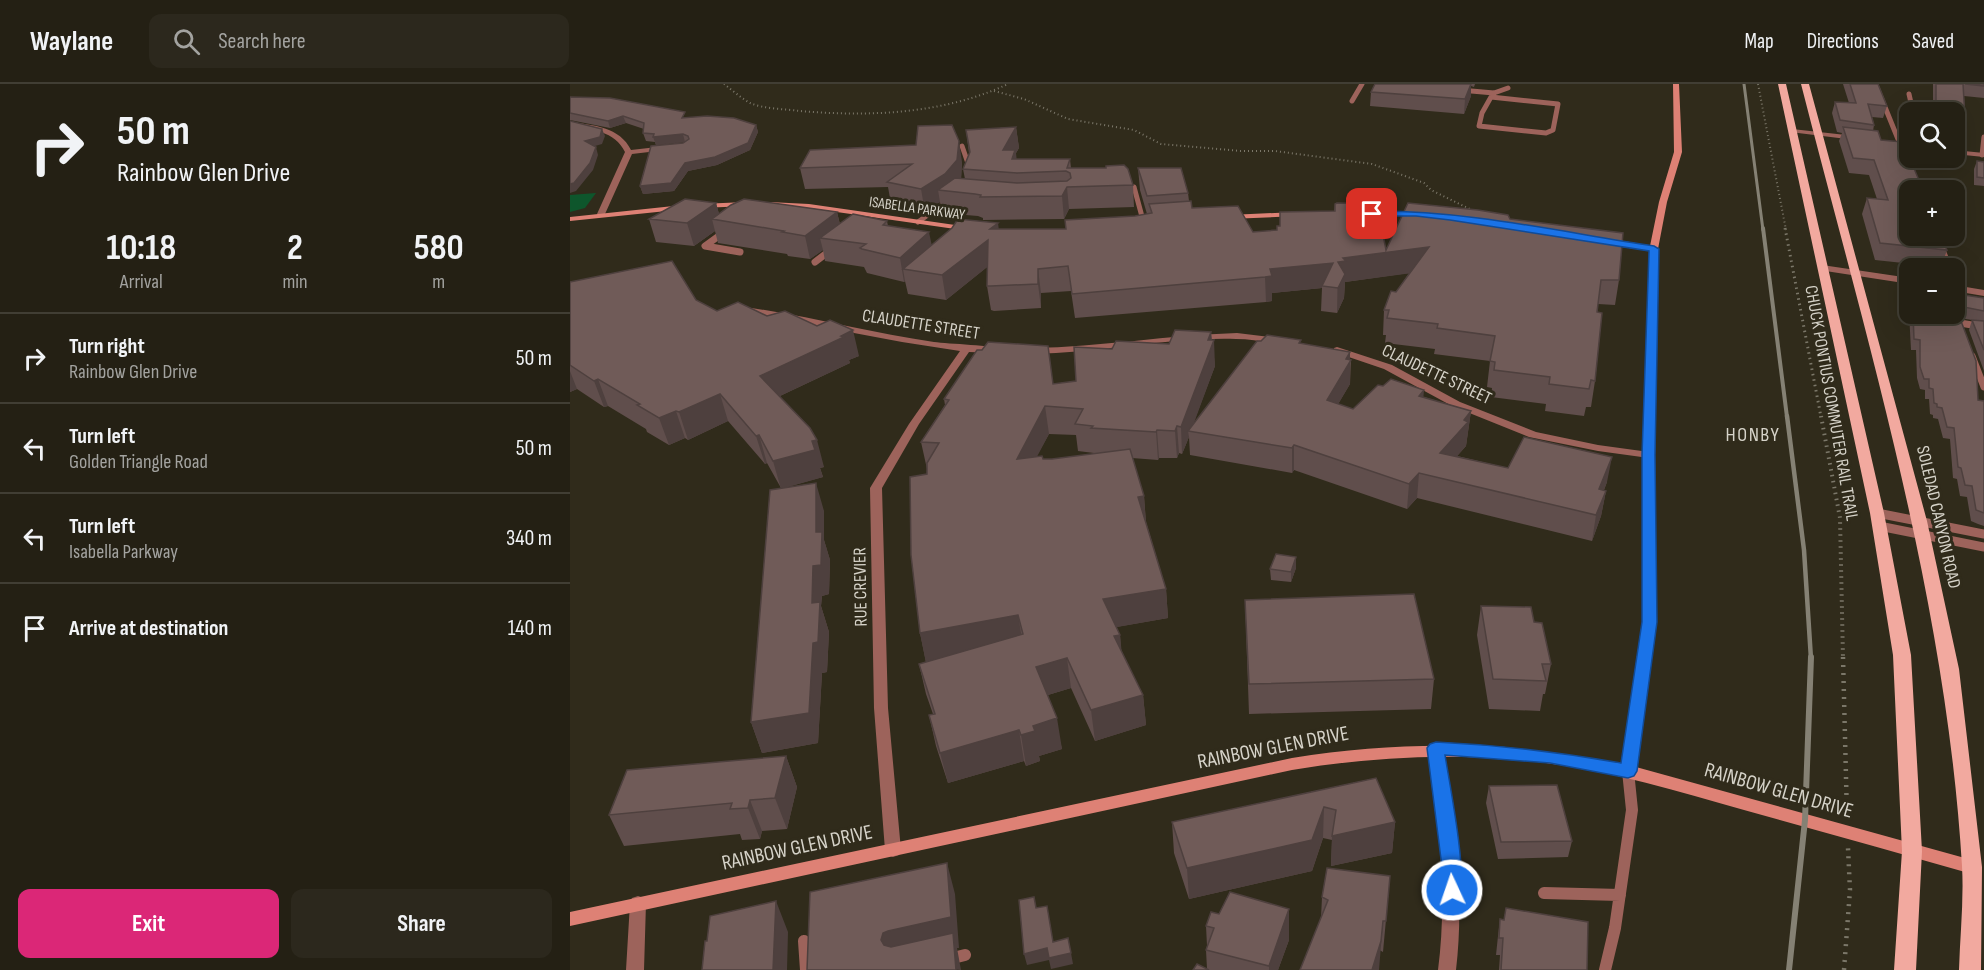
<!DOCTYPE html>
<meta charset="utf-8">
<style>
:root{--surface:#242014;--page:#2c281d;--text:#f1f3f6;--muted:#a3a3a0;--line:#413e34;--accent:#db2777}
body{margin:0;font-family:"Sofia Sans Condensed",sans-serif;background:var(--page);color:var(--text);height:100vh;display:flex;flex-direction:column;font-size:22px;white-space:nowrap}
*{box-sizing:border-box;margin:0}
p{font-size:20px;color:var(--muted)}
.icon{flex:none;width:33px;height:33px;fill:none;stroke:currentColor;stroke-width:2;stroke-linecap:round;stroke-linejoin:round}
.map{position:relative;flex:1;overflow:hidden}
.side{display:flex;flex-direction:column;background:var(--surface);width:570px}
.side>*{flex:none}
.guide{background:#242014;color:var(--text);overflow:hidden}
.buttons{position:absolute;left:1329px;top:18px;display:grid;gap:12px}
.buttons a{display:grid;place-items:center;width:66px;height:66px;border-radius:12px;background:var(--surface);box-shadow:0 6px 24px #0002,0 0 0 2px var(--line);font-size:30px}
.pin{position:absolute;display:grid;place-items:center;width:51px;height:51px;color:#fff;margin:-26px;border-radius:12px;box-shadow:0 3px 9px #0006}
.me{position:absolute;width:66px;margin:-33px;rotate:357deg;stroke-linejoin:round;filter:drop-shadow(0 0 4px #0008)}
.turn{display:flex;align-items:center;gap:21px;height:126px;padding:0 18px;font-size:27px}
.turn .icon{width:78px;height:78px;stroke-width:2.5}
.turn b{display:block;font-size:42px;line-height:51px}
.eta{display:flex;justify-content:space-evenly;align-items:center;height:102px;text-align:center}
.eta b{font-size:36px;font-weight:700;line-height:42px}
.action{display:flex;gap:12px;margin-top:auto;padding:12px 18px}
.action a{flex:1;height:69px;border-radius:12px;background:var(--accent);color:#fff;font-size:24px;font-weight:700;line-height:69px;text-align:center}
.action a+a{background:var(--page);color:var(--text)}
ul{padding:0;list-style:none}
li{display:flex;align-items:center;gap:18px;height:90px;padding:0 18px;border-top:2px solid var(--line)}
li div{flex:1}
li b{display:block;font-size:22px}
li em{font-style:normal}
header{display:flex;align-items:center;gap:36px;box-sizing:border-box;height:84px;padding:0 30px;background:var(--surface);border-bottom:2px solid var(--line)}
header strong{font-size:28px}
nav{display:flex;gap:33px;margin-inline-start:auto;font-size:21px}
.search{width:420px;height:54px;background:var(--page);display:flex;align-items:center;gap:15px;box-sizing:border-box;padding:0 21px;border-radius:12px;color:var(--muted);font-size:22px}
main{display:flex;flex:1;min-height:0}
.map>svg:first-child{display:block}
.green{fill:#0e562c}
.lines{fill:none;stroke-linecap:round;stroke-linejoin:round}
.path-far3{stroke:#7b7769;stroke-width:2;stroke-dasharray:1 3;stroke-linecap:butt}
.path-far2{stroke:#7b7769;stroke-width:3;stroke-dasharray:1.5 4;stroke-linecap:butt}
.path-far1{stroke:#7b7769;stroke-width:4;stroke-dasharray:1.5 4.5;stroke-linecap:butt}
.path{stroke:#7b7769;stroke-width:4.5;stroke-dasharray:2 6;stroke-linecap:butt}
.lane-far3{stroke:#9d635b;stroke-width:5}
.lane-far2{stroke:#9d635b;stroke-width:7}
.lane-far1{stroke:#9d635b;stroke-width:9}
.lane{stroke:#9d635b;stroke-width:12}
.street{fill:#9d635b;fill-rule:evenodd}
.secondary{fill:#de8175;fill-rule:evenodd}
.primary{fill:#f2a99f;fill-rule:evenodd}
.rail-far3{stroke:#858174;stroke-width:3}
.rail-far2{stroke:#858174;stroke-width:4}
.rail-far1{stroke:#858174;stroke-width:4.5}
.rail{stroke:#858174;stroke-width:6}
.wall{fill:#604e4c;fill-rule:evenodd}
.shaded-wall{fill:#4e403e}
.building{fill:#705b58;stroke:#4e403e;stroke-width:1.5}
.route{fill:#1a73e8;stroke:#114b97;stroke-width:1.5}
.labels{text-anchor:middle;stroke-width:6;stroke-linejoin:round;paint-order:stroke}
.far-street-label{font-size:15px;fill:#d6d3c9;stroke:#302b1b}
.street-label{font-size:18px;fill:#d6d3c9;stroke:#302b1b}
.neighbourhood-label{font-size:20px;letter-spacing:1.5px;fill:#d6d3c9;stroke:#302b1b}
.near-street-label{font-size:21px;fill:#d6d3c9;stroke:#302b1b}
</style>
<header>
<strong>Waylane</strong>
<div class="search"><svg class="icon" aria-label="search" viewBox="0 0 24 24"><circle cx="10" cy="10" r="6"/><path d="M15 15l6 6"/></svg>Search here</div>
<nav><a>Map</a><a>Directions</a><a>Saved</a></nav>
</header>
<main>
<section class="side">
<div class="guide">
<div class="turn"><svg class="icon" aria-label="right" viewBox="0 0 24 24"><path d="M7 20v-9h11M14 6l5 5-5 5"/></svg><div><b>50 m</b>Rainbow Glen Drive</div></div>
</div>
<div class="eta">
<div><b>10:18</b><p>Arrival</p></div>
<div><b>2</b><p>min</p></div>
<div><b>580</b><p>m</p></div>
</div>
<ul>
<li><svg class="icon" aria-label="right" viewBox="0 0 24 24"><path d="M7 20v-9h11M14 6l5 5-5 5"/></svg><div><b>Turn right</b><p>Rainbow Glen Drive</p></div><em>50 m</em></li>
<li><svg class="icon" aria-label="left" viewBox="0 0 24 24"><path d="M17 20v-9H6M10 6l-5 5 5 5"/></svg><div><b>Turn left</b><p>Golden Triangle Road</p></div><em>50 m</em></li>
<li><svg class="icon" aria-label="left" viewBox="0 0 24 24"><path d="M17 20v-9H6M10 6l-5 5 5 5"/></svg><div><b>Turn left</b><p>Isabella Parkway</p></div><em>340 m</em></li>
<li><svg class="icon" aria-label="arrive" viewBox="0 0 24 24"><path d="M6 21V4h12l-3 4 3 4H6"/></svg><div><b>Arrive at destination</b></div><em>140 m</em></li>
</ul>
<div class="action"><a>Exit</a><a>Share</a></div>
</section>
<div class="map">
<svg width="1414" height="886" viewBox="0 0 1414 886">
<rect width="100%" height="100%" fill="#302b1b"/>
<path class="green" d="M26 109 15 124 0 128V111Z"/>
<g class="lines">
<path class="path-far3" d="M154 0C162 6 171 14 180 19 194 25 215 25 230 27 300 33 374 30 438 0
M1188 0 1216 146
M424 7 454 15 498 35 564 46 591 60 671 67H705L802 80 854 99 861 106 906 128"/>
<path class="path-far2" d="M1215 144 1251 333"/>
<path class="path-far1" d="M1251 332 1270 434 1273 575"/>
<path class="path" d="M1273 573 1277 733
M1274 886 1280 806 1278 764"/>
<path class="lane-far3" d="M1302 0 1306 1 1330 60
M890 6 924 9 938 4
M1339 10 1343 28
M921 13 988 20 983 46 976 49 909 42 912 29Z
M921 13 924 9
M782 17 792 0
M392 62 400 85
M1412 71 1414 53
M564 103 574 140
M348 138 380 115"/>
<path class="lane-far2" d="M157 146 135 162 170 168
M245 178 262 165
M1390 239 1414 243
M1402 272 1414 303"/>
<path class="lane-far1" d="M1307 429 1414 450
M1309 442 1414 463"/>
<path class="lane" d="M974 809 1050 811
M234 857 236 886
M379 875 395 871
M1035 886 1045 844 1062 726 1058 687"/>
<path class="street" d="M0 38C23 41 50 43 61 66L96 62 100 64 96 66 62 70 35 130 28 132 27 130 55 68C45 47 21 45 0 42Z
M1222 45 1285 52 1289 54 1285 56 1220 48 1219 47Z
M1384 66 1414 69V73L1384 70Z
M1362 152H1370L1383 184H1375Z
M1252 181 1340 194V200L1249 186 1248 184Z
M1384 201 1414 206V212L1384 207Z
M175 223C239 232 301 249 364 258 378 260 425 261 432 266L427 269 399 268 349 340 312 404 318 624 331 766 329 771 323 773 317 771 315 766 304 624 300 404 339 340 390 267 332 258 172 228 170 226Z
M667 249 708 254 713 257 708 260C694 258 680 255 666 255 598 253 530 269 462 270L457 267 462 264C531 263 598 251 667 249Z
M767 263 822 281 890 318 966 348 1028 361 1079 368 1085 371 1079 374 1028 367 959 353 882 322 814 285 764 268V264Z
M866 658 871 660 873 664C884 738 895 811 886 886H868C878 811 868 738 859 664L861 660Z
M68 812 74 814 76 819 74 886H56L60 819 62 814Z"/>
<path class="secondary" d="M1103 0H1109L1112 68 1097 118 1088 165 1085 371 1086 538 1066 683 1402 776 1408 778 1410 783 1408 788 1402 790C1326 768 1250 747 1174 726 1108 707 1044 688 976 679 891 668 806 672 722 686L0 842V828L722 674C837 656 938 658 1051 680L1072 538 1073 371 1080 167 1038 161 1034 158 1038 155 1080 162 1089 118 1104 68Z
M176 118 180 120 179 122 130 124 126 122 130 120Z
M199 118 239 120 399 143 403 145 399 147 239 124 202 122H199Z
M113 121 117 123 116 125 0 137V133Z
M725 128 729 130 728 132 659 135 655 133 659 131Z
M791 128H848L852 130 848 132H794L790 130Z"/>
<path class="primary" d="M1208 0H1216L1314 429 1341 571 1352 767 1346 886H1324L1332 767 1323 571 1300 429Z
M1231 0H1239L1357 437 1389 585 1412 783 1411 886H1389C1390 852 1394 816 1392 782 1376 515 1297 258 1231 0Z"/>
<path class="rail-far3" d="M1174 0 1193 146"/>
<path class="rail-far2" d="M1193 144 1217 333"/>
<path class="rail-far1" d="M1217 332 1234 466 1241 575"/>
<path class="rail" d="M1219 886 1235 736 1241 573"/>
</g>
<path class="wall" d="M805 0H905L904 3 901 2V12L894 30 800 22 801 8Z
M1273 0H1308L1317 22 1313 34 1302 33 1304 41 1303 47 1311 56 1377 166 1371 183 1305 176 1292 130 1297 114 1307 115 1299 91 1279 89 1269 57 1272 49 1267 48 1262 29 1265 18 1279 19Z
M1363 0H1414V14L1394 12 1396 51 1392 63 1384 62V28H1363Z
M0 13 116 34 186 41 188 48 180 66 147 81 118 87 104 107 73 110 70 102 114 58 86 61 85 58 76 57 73 49 74 45 56 39 40 44 0 36Z
M446 43 449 64 446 69V75H500L501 84 563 101 564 123 499 125 494 135 413 136V134L408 132 372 129 370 118 355 128 321 120 318 103 235 105 230 84 392 78 391 94 395 95 393 85 399 69 396 46Z
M1407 77 1414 78V102L1404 101V85Z
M568 84 618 109 619 117 622 124 683 148 707 146 710 142 764 127 765 120 816 166 940 135 1049 196 1045 221 1028 220 1025 297 1021 323H1016L1014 332 975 327 976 320 921 313 922 304 917 303 920 277 864 270 865 265 815 259 816 251H813L814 226 839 189 775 198 774 214 767 229 751 227 752 204 702 209V217L696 218 505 234 501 207 471 209V224L424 227 421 226 417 202V183L376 216 338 210 335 197 334 198 297 189 294 183 255 177 253 166 240 175 218 172 217 170 148 159 145 147 124 162 86 158 79 135 146 119 149 130 267 128 270 140 317 137 318 142 362 161 429 145H496L577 130 570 106Z
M0 198 126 216 147 227 197 232 289 272 279 276 280 279 210 312 254 383 250 384 253 393 213 404 254 427V456L260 476 259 510 252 512 251 522 259 548 257 588 252 589 248 659 192 669 181 638 211 404 197 379 195 380 158 337 118 356 115 354 99 361 77 348 76 345 38 322 34 323 7 305 0 308Z
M1414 214V287L1399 246 1402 236 1408 237 1390 234 1408 316 1414 317V442L1408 440 1401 437 1397 413 1390 412 1387 395 1383 394 1380 355 1373 354 1368 335 1363 334V331L1360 330 1359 315H1355V306L1350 305 1347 294 1346 266H1341L1339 228 1340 227V230H1384L1389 226Z
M641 248 645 282 623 340 731 259 781 276 780 300 768 320 783 325 854 313 901 327 896 362 887 372 938 384 1037 398 1034 406 1036 407 1031 432 1022 457 847 414 837 425 724 386 722 389 620 371 619 353 612 370 609 369 607 374H589L588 376 562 374 574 412 576 438 596 505 598 534 546 543 550 551 551 566 573 611 576 641 525 657 501 604 478 611 492 665 469 672 470 677 456 682 454 677 378 699 366 662 359 631 363 630 356 610 349 580 356 578 350 549 357 385 351 358 375 321 374 315 483 300 506 297 542 265 599 260ZM479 350 506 351 508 367 524 369V370L482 375H473L466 373Z
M726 473V484L721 498 701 496 700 485Z
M675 516 864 595 861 625 679 630Z
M911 522 964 538 981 580 975 610H973L970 627 919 625 907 551Z
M216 672 227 703 217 745 192 747 190 755 172 756 170 750 54 762 39 731Z
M806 694 825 738 822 769 761 782 762 756 753 754 742 787 619 815 604 769 602 738Z
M919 702 1002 757 998 773 928 775 916 719Z
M820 792 813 868 751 834 752 813Z
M936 824 1017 886H929L930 871H926L928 852 930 835H934Z
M636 842 719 856 708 886H623L637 885 636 866 637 862Z"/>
<path class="shaded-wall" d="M901 0V12L894 30 895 15Z
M53 32 56 39 40 44 38 37Z
M186 41 188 48 180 66 147 81 118 87 104 107 73 110 70 102Z
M446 43 449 64 446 69 448 88 447 90 433 66Z
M32 45 35 52 32 60 18 64 15 57Z
M113 50 115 58 86 61 83 53Z
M389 57 392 78 391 98 368 106 370 118 355 128 351 105Z
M26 63 28 71 23 86 6 107 0 109V100Z
M497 103 499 125 494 135 492 112Z
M146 119 151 137 142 135 145 147 124 162 117 139Z
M267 128 272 151 250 154 253 166 240 175 235 152Z
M428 139 431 162 420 145Z
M359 148 364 172 333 185 335 197 334 198 330 174Z
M418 156 421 180 376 216 372 191Z
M859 163 857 187 775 198 774 214 767 229 768 178 773 174Z
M763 179 752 202V204L702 209V217L696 218 695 193 700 185Z
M468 185 471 209V224L468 200Z
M1394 223 1390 233 1384 239 1388 229Z
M283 246 289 272 279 276 280 279 197 318 190 292Z
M641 248 642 261 644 256 645 282 621 347H618L619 353 612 370 611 343Z
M780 268V300L756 341 757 316 776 275Z
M0 287 7 305 0 308Z
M28 295 38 322 34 323 24 297Z
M854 306 852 330 849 312Z
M150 310 158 337 118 356 109 328Z
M475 322 479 350 451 403 447 375Z
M106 327 115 354 99 361 89 334Z
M901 327 896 362 868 394 870 369Z
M607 342 609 369 607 374 605 347Z
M587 346 589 374 588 376 586 348Z
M189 351 197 379 195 380 186 352Z
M247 356 254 383 250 384 253 393 211 405 203 377 242 357Z
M724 361V386L722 389V364Z
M1042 373 1037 398 1024 431 1029 405Z
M849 389 847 414 837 425 839 400Z
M246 399 254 427V456L260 476 259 510 252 512 251 522 259 548 257 588 252 589 248 659 192 669 181 638 242 519 243 482 246 448Z
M1036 407 1031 432 1022 457 1026 431Z
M574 412 576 441 568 413Z
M726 473V484L721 498V488Z
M596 505 598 534 536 545 533 515Z
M448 531 453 561 356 579 350 549Z
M550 551 553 581 544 552Z
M497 574 501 604 471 613 466 583Z
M573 611 576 641 525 657 521 626Z
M487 634 492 665 469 672 470 677 456 682 451 651 463 642Z
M449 646 454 677 378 699 370 669Z
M216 672 227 703 217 745 205 714Z
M180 716 192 747 190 755 178 724Z
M754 723 753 754 742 787 619 815 617 784Z
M825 738 822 769 761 782 762 752Z
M377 779 385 810 389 864H387L391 886 323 880 311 856 313 849Z
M206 817 218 848 217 886H203Z
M719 825V856L708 886H699V882Z
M813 837 809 886H802Z
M477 864 501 869 503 880 481 885 479 876 457 881 454 870Z"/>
<path class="building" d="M805 0H901L895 15 801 8Z
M1280 0H1308L1317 22 1298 20 1304 41 1270 36 1265 18 1286 19Z
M1366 0H1393L1396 51 1384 50V28H1366Z
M1395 0H1414V2Z
M0 13 40 14 115 28 112 34 137 32 164 34 186 41 178 59 145 73 115 79 101 99 70 102 81 62 113 59 119 55 118 52 113 50 83 53 84 50 73 49 74 39 53 32 38 37 0 29Z
M0 37 32 45 30 53 15 57 26 63 20 79 4 99 0 100Z
M382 41 389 57 387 76 375 90 351 105 317 98 342 80 230 84 240 66 346 61 348 42Z
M446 43 433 66H445L442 75H500L497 84H536V82L554 81 558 85 563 101 497 103 492 112 410 113 411 111 405 110 368 106 385 94 447 99 497 97 501 94 500 89 496 87 447 89 393 85 400 68 396 46Z
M1273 43 1308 47 1311 56 1333 58 1353 106H1340V152H1371L1377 166 1310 159 1297 114 1318 116 1304 76 1283 74Z
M1407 77 1414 78V94L1407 93Z
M568 84H611L618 109 577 112Z
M115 115 146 119 117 139 79 135Z
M174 115 267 128 235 152 212 148 214 147 142 135 161 121Z
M621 117 622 124 668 122 683 148 707 146V142H710V128L765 127V120L767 119 807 120 816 166 838 119 908 126 938 131 940 135 1053 149 1049 196H1031L1027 228 1032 229 1025 297 1021 296 1019 305 979 300 980 293 924 286 925 278 920 277 925 252 867 244 868 240 817 234 819 226H814L821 207 826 208 859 163 773 174 776 177 768 178 775 190 768 204 752 202 763 179 700 185 702 192 695 193 502 210 498 182 468 185V200L421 202H417L418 156 372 191 333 185 382 144 388 135 428 139 420 145H496L495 136 565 132 582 129 579 120Z
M283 130 317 137 313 141 359 148 330 174 292 165 290 164 296 160 250 154Z
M102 177 126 216 147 227 168 218 197 232 215 227 247 242 260 236 283 246 271 252 274 253 190 292 240 344 247 356 242 357 245 366 203 377 189 351 186 352 150 310 109 328 106 327 89 334 67 321 70 320 28 295 24 297 0 281V198Z
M1394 211 1414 214V227L1394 223 1388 229 1406 277 1408 316 1414 317V429L1406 426 1402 402 1395 401 1391 384 1388 383 1384 344 1377 343 1372 324 1367 323V320L1364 319 1363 305 1359 304V295H1354L1350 283V256L1344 255 1343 230H1384V225L1389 226Z
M1402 236 1414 237V266Z
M605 246 641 248 638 256H644L611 343 607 342 605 347 587 346 586 348 521 344 523 342 505 340 513 325 475 322 447 375 472 372 473 375H482L560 365 574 412 568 413 596 505 533 515 550 551 544 552 573 611 521 626 497 574 466 583 487 634 463 642 465 647 451 651 449 646 370 669 359 631 365 630 349 580 453 550 448 531 350 549 341 471 340 393 357 390V379L369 359 351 358 379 316 374 315 407 266H412L418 258 478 262 483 300 506 297 504 263 542 265 546 257 599 260Z
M697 251 731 256 729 259 780 268 776 275 781 276 757 316 783 325 808 301 813 302 821 295 854 306 849 312 901 327 894 336 898 338 870 369 938 384 954 353 1042 373 1029 405 1036 407 1026 431 849 389 839 400 724 361 722 364 618 347 687 257H691Z
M246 399V448H252L251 481 243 482 242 519 250 518 248 558 243 559 239 629 181 638 200 406Z
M706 470 726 473 721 488 700 485Z
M844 510 864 595 679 600 675 516Z
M911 522 961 523 964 538 972 539 981 580H972L976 597 923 595Z
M216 672 205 714 180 716 178 724 160 725 162 719 39 731 57 686Z
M806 694 825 738 762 752 766 726 754 723 742 756 617 784 602 738Z
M987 701 1002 757 931 758 919 702Z
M377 779 381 833 318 847 313 849 311 856 314 861 321 863 383 849 386 886H237L240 808Z
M757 784 820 792 816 837H813L811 857 802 886H730L758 816 752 813Z
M660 808 719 825 699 882 636 866 644 844 636 842 641 828 649 830Z
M464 813 466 824 477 822 483 858 498 854 501 869 479 874 477 864 454 870 449 816Z
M206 817 203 886H132L135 857H137L140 832Z
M936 824 1018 838 1017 886H931L933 854H929L930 835 934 836Z
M627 880 639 886H623Z"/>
<path class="route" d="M802 127C896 126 991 148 1084 162L1089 165 1085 371 1087 538 1067 687 1064 692 1058 694 980 679 875 671C879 697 898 792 889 811L882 814 875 811 873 806 872 783 857 664 860 660 866 658C929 661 989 668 1051 679L1072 538V371L1079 167 880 136 846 132H799L798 130Z"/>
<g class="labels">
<g class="far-street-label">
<text transform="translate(347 124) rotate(8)" y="5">ISABELLA PARKWAY</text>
</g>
<g class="street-label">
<text transform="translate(351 240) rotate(9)" y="6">CLAUDETTE STREET</text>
<text transform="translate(867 290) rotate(25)" y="6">CLAUDETTE STREET</text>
<text transform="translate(1262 319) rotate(80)" y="6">CHUCK PONTIUS COMMUTER RAIL TRAIL</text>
<text transform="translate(1369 433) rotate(77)" y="6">SOLEDAD CANYON ROAD</text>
<text transform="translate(290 503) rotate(-91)" y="6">RUE CREVIER</text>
</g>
<g class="neighbourhood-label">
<text x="1183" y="357">HONBY</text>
</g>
<g class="near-street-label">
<text transform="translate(703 663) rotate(-11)" y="7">RAINBOW GLEN DRIVE</text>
<text transform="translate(1209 706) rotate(16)" y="7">RAINBOW GLEN DRIVE</text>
<text transform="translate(227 763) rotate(-12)" y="7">RAINBOW GLEN DRIVE</text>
</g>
</g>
</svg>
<div class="buttons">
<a><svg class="icon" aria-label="search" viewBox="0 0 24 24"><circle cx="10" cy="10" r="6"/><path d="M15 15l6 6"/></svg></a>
<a>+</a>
<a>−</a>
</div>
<div class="pin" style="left:802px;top:130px;background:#d93025"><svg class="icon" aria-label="arrive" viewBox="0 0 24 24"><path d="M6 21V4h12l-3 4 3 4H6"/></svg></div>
<svg class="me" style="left:882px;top:806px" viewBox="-20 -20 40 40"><circle r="17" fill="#1a73e8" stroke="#fff" stroke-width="3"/><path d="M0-11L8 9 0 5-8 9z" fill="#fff"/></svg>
</div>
</main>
